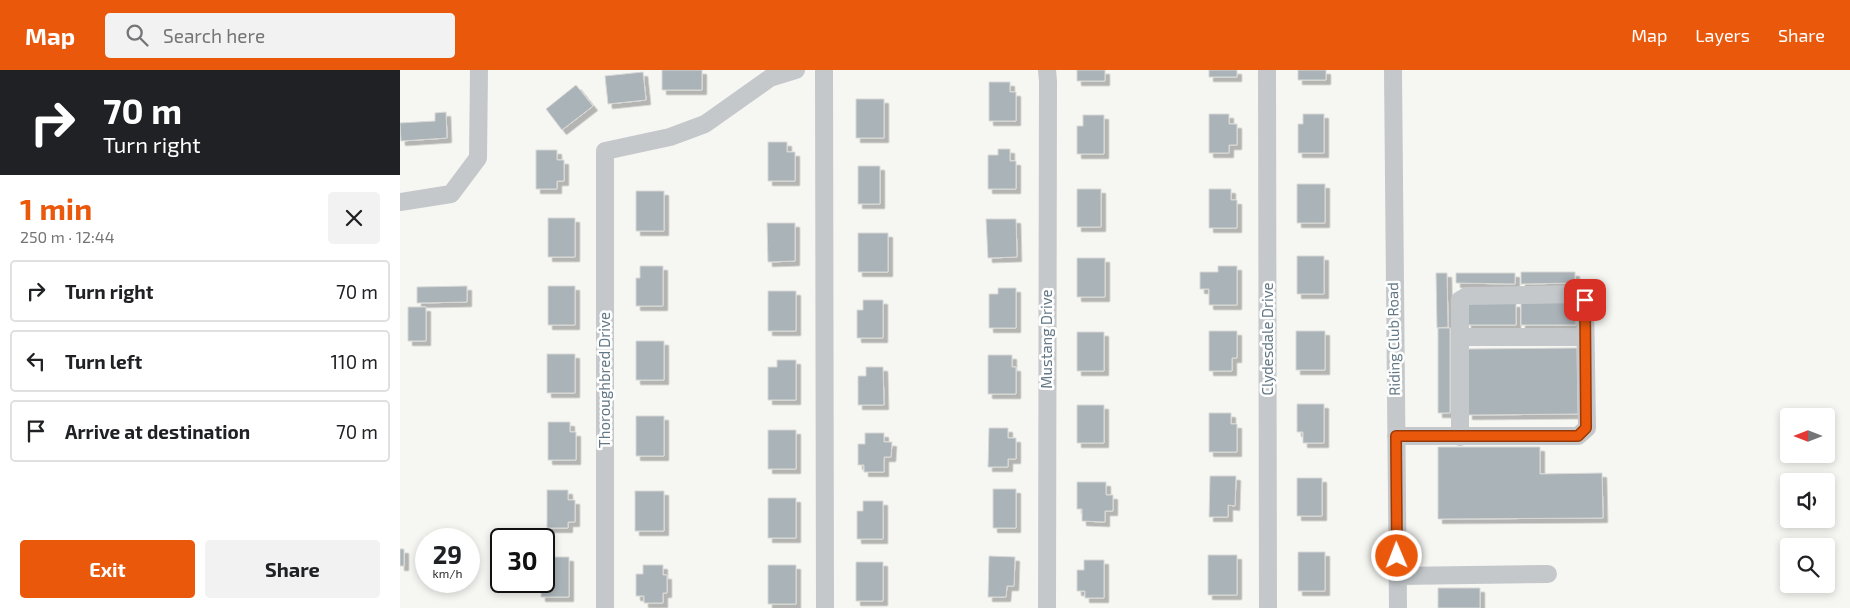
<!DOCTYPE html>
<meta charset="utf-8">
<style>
:root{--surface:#fff;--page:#f2f2f2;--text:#202124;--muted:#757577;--line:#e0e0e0;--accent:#ea580c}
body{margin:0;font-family:"Exo 2",sans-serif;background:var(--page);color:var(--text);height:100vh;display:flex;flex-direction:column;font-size:19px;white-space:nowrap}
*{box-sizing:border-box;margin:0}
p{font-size:16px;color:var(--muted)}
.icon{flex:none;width:28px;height:28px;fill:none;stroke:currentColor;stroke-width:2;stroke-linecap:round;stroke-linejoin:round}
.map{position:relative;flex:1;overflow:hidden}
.side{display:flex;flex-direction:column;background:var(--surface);width:400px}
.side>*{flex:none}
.top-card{background:#202124;color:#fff;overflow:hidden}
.needle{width:32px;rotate:270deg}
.fabs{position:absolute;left:1380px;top:338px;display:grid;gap:10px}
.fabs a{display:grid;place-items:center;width:55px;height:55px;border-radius:5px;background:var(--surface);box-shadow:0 2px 8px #0003;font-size:25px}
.speed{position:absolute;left:15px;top:458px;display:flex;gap:10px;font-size:25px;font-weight:700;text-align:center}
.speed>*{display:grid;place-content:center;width:65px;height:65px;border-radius:50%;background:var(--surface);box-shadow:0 2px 8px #0003;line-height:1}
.speed small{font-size:12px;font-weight:400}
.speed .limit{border:2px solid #111;border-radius:8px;background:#fff;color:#111}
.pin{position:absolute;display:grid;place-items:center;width:42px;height:42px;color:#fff;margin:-21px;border-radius:10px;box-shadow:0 2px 8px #0006}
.me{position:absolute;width:55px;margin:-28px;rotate:359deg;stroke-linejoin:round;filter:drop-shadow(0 0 4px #0008)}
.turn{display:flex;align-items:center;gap:18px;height:105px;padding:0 20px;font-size:22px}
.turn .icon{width:65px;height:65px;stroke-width:2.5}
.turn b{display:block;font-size:35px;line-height:42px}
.round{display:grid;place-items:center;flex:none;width:52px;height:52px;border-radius:5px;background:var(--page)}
.summary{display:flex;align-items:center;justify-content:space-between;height:85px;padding:0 20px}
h1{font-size:30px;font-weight:700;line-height:38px;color:var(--accent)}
.action{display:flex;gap:10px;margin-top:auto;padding:10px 20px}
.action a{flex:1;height:58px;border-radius:5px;background:var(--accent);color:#fff;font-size:20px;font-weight:700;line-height:58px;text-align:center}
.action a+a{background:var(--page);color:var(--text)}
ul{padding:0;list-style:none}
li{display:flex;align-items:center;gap:15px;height:62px;margin:0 10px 8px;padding:0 10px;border:2px solid var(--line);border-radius:5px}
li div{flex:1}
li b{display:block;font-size:19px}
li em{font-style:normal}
header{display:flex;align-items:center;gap:30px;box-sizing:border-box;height:70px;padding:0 25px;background:var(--accent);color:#fff}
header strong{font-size:24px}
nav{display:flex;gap:28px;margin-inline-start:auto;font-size:18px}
.search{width:350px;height:45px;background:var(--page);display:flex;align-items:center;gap:12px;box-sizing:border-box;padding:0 18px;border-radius:5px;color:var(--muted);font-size:19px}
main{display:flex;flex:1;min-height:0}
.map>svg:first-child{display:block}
.building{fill:#aab3b8;stroke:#d8d8d5;filter:url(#shadow)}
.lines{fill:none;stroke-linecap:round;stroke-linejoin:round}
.minor{stroke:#c4c8cb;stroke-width:18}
.route-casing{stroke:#983908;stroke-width:12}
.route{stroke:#ea580c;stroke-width:9}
.labels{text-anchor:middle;stroke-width:5;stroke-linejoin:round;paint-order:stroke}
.street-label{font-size:15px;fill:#637886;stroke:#fff}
</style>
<header>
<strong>Map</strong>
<div class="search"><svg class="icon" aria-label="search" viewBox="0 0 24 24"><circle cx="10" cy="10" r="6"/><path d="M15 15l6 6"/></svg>Search here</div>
<nav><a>Map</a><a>Layers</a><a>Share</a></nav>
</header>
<main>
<section class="side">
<div class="top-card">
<div class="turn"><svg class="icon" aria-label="right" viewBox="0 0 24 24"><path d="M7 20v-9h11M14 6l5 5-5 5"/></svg><div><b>70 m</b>Turn right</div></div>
</div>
<div class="summary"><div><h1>1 min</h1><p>250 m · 12:44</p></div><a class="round"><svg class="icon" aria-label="close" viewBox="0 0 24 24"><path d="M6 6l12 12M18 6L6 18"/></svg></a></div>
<ul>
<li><svg class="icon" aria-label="right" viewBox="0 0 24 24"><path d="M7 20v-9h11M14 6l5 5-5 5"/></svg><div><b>Turn right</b></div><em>70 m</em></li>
<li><svg class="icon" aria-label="left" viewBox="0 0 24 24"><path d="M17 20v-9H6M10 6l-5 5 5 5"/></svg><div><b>Turn left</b></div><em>110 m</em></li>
<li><svg class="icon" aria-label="arrive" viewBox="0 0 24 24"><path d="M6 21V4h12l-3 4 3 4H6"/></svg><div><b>Arrive at destination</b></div><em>70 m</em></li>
</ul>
<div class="action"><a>Exit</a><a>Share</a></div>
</section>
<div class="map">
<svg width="1450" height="538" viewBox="0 0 1450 538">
<defs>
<filter id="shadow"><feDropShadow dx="4.5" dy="4.5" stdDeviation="0" flood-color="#0004"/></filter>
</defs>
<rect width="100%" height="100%" fill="#f6f6f3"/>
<path class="building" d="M262 0H302V20H262Z
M677 0H705V11H677Z
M809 0H837V7H809Z
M898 0H926V10H898Z
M243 2 246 30 208 34 205 6Z
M589 12H610V22H616V51H589Z
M176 15 193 36 162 60 146 39Z
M456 29H484V68H456Z
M46 42 47 68 1 71 0 53 35 51V43Z
M809 44H829V54H837V75H829V83H809Z
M903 44H924V83H898V54H903Z
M683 45H704V84H677V56H683Z
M368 72H387V82H395V111H368Z
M598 79H610V91H616V119H588V85H598Z
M136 80H157V90H164V111H157V119H136Z
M458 96H480V134H458Z
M897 114H925V153H897Z
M677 119H701V157H677Z
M809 119H831V130H837V158H809Z
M236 121H264V161H236Z
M148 148H175V187H148Z
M586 149H616L617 187 588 188Z
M367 153H395V191L368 192Z
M458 163H488V202H458Z
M897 186H924V224H897Z
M677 188H705V227H677Z
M240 196H263V236H236V208H240Z
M818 196H837V235H809V219H800V202H818Z
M1121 202H1175V213L1121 214Z
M1036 203H1047L1048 257 1037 258Z
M1056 203H1115V214L1056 213Z
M67 216V232L17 233V217Z
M148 216H175V255H148Z
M598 218H616V258H589V224H598Z
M368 221H396V261H368Z
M463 230H483V268H457V240H463Z
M1176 232V255H1121V233Z
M1066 233H1116V255H1067Z
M8 237H26V271H8Z
M1038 258H1050V343H1038Z
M809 261H837V288H832V301H809Z
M896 261H925V300H896Z
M677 262H704V301H677Z
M236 271H264V310H236Z
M1177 278 1178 344 1068 345V279Z
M147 284H175V323H147Z
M588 285H612V297H616V324H588Z
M377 290H396V330H368V297H377Z
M466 297H483L484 335H458V306H466Z
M897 334H924V373H903V362H897Z
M677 335H704V373H677Z
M809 343H831V354H837V382H809Z
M236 346H264V386H236Z
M148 352H170V362H176V390H148Z
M589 358H608V368H616V389H608V397H588Z
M368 360H396V399H368Z
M465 363H484V372H492L491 387H484V402H464V395H458V374H465Z
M1038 377H1140V404L1202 403 1203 448 1038 449Z
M810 406H836L835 436 828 435V447H809Z
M897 408H922V446H897Z
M677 412H706V425H713V441H705V452L682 451V439H677Z
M593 419H616V458H593Z
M147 420H168V430H175V452H168V458H147Z
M235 421H264V461H235Z
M368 428H396V468H368Z
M463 431H483V469H457V441H463Z
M0 479H4V496H0Z
M898 482H925V521H898Z
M808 485H837V525H808Z
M589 486 615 487 614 516H607L606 527H588Z
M144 487H169V527H141V511H144Z
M684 490H704V528H685V521H677V500H684Z
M456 492H483V531H456Z
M243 495H263V505H267V523H263V533H244V526H236V504H243Z
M368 495H396V534H368Z
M1038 518H1080V538H1038Z"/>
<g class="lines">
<path class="minor" d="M424 0 425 538
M647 0 648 11 647 538
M867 0 868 538
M993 0 998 538
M0 132 51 124 78 88 79 0
M1060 267H1185
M996 366H1178L1187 358 1185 230 1179 224 1067 226 1060 230V367
M998 506 1148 504
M205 538V81L270 67 305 54 370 8 396 0"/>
</g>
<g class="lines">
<g class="route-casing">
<path id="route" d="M997 486 996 366H1178L1186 358 1185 230"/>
</g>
<use href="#route" class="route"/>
</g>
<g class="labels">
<g class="street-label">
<text transform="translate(647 269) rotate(-90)" y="5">Mustang Drive</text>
<text transform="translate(868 269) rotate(-90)" y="5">Clydesdale Drive</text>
<text transform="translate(994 269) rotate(-91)" y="5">Riding Club Road</text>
<text transform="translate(205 310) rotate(-90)" y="5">Thoroughbred Drive</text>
</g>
</g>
</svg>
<div class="fabs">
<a><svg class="needle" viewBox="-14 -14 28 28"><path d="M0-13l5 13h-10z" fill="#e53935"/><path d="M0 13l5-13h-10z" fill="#757577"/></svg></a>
<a><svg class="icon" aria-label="sound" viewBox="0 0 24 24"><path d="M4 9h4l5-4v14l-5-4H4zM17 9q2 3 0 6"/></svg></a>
<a><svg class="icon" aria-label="search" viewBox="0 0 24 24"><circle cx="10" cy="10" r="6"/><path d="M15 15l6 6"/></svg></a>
</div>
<div class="speed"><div>29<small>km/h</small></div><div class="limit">30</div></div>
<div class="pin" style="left:1185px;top:230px;background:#d93025"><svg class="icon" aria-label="arrive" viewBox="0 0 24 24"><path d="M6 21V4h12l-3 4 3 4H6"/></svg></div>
<svg class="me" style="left:997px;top:486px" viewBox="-20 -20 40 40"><circle r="17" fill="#ea580c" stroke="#fff" stroke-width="3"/><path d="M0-11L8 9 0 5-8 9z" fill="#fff"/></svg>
</div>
</main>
